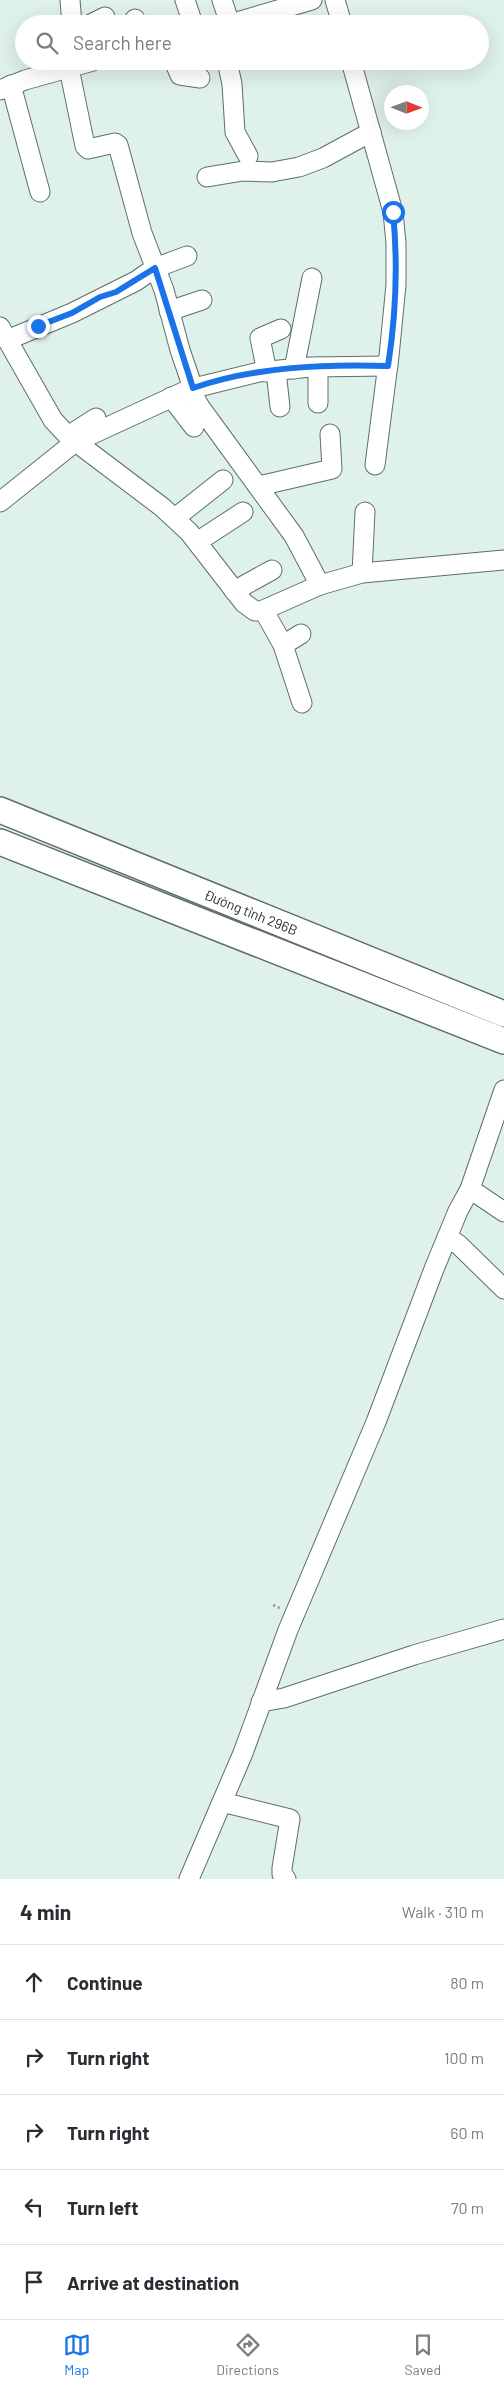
<!DOCTYPE html>
<html lang="en">
<head>
<meta charset="utf-8">
<style>
	:root { --surface:#fff; --page:#f2f2f3; --text:#2b2b33; --muted:#7c7c81; --line:#e1e1e2; --accent:#1a73e8 }
	body { margin:0; font-family:Barlow,sans-serif; background:var(--page); color:var(--text) }
	.compass { position:absolute; left:384px; top:85px; width:45px; height:45px; border-radius:50%; background:var(--surface); box-shadow:0 5px 20px #0002; rotate:91deg }
	.stop { position:absolute; width:15px; height:15px; margin:-11px; border:4px solid #1a73e8; border-radius:50%; background:#fff }
	.stop.end { background:#1a73e8; border-color:#fff; box-shadow:0 1px 5px #0008 }
	.list { margin:0; padding:0; list-style:none }
	h2 { display:flex; justify-content:space-between; align-items:center; height:65px; margin:0; padding:0 20px; font-size:21px }
	h2 small { font-size:16px; font-weight:400; color:var(--muted) }
	.list li { display:grid; grid-template-columns:32px 1fr auto; gap:15px; align-items:center; box-sizing:border-box; height:75px; padding:0 20px; border-top:1px solid var(--line) }
	.list b { display:block; font-size:19px; white-space:nowrap }
	.list em { font-size:16px; font-style:normal; color:var(--muted) }
	.icon { flex:none; width:28px; height:28px; fill:none; stroke:currentColor; stroke-width:2; stroke-linecap:round; stroke-linejoin:round }
	.map { position:relative; flex:none; width:504px; height:1879px; overflow:hidden }
	.search { position:absolute; background:var(--surface); box-shadow:0 5px 20px #0002; left:15px; right:15px; top:15px; height:55px; display:flex; align-items:center; gap:12px; box-sizing:border-box; padding:0 18px; border-radius:28px; color:var(--muted); font-size:19px }
	.sheet { height:440px; background:var(--surface) }
	nav { display:flex; justify-content:space-around; align-items:center; box-sizing:border-box; height:70px; border-top:1px solid var(--line); background:var(--surface); font-size:14px; color:var(--muted) }
	nav a { display:grid; justify-items:center; gap:2px }
	nav .on { color:var(--accent) }
	.map>svg:first-child { display:block }
	.lines { fill:none; stroke-linecap:round; stroke-linejoin:round }
	.minor-casing { stroke:#5e6e68; stroke-width:21 }
	.major-casing { stroke:#5e6e68; stroke-width:28 }
	.path { stroke:#95a29d; stroke-width:2.5; stroke-dasharray:2.5 2.5; stroke-linecap:butt }
	.minor { stroke:#fff; stroke-width:19 }
	.major { stroke:#fff; stroke-width:25 }
	.route { stroke:#1a73e8; stroke-width:6 }
	.labels { text-anchor:middle; dominant-baseline:central; stroke-width:5; stroke-linejoin:round; paint-order:stroke }
	.street-label { font-size:14px; fill:#2a312e; stroke:#fff }
</style>
</head>
<body>
<div class="map">
<svg width="504" height="1879" viewBox="0 0 504 1879">
	<rect width="100%" height="100%" fill="#dff1eb"/>
	<g class="lines">
		<defs>
			<g id="minor">
				<polyline points="70,0 72,24"/>
				<polyline points="185,0 193,24"/>
				<polyline points="222,0 230,24"/>
				<polyline points="335,0 342,24"/>
				<polyline points="135,19 136,24"/>
				<polyline points="91,24 105,17"/>
				<polyline points="230,24 312,0"/>
				<polyline points="174,61 180,75 200,78"/>
				<polyline points="227,61 232,84 235,132 248,156"/>
				<polyline points="351,61 393,212 396,243 396,285 389,356 375,465"/>
				<polyline points="69,68 85,146 88,149 115,143 118,145 142,233 164,290 180,350 193,388"/>
				<polyline points="11,85 40,192"/>
				<polyline points="0,90 25,80 93,61"/>
				<polyline points="207,177 243,171 272,172 299,167 323,158 371,132"/>
				<polyline points="169,311 202,300"/>
				<polyline points="0,327 53,420 68,436 162,507 189,532 244,603 255,611 261,611 320,585 362,573 504,560"/>
				<polyline points="7,340 72,313 136,281 155,268 187,256"/>
				<polyline points="318,367 318,403"/>
				<polyline points="294,369 312,278"/>
				<polyline points="276,371 280,407"/>
				<polyline points="267,372 260,338 281,329"/>
				<polyline points="190,389 200,407 294,536 320,585"/>
				<polyline points="171,397 194,427"/>
				<polyline points="71,434 96,418"/>
				<polyline points="259,486 332,469 330,434"/>
				<polyline points="0,502 75,442 190,389 259,372 311,367 388,366"/>
				<polyline points="175,518 223,480"/>
				<polyline points="197,542 243,512"/>
				<polyline points="362,573 365,512"/>
				<polyline points="234,591 272,570"/>
				<polyline points="264,611 283,645 302,703"/>
				<polyline points="283,645 301,634"/>
				<polyline points="470,1189 504,1212"/>
				<polyline points="447,1237 459,1245 504,1289"/>
				<polyline points="261,1702 284,1698 414,1655 504,1629"/>
				<polyline points="222,1802 290,1819 282,1868 282,1874 286,1879"/>
				<polyline points="189,1879 243,1753 288,1630 376,1422 434,1269 458,1211 470,1189 504,1090"/>
			</g>
			<g id="major">
				<path id="s1" d="M0,810l504,204"/>
				<polyline points="0,842 504,1041"/>
			</g>
		</defs>
		<use href="#minor" class="minor-casing"/>
		<use href="#major" class="major-casing"/>
		<polyline class="path" points="273,1605 282,1609"/>
		<use href="#minor" class="minor"/>
		<use href="#major" class="major"/>
	</g>
	<g class="lines">
		<path class="route" d="M38,326l34,-13 28,-16 16,-5 39,-24 38,120c61,-21 130,-24 195,-22 8,-51 10,-103 5,-154"/>
	</g>
	<g class="labels">
		<g class="street-label">
			<text stroke="none"><textPath href="#s1" startOffset="271">Đường tỉnh 296B</textPath></text>
		</g>
	</g>
</svg>
<svg class="compass" viewBox="-18 -18 36 36"><path d="M0-13l5 13h-10z" fill="#e53935"/><path d="M0 13l5-13h-10z" fill="#7c7c81"/></svg>
<div class="stop" style="left:393px;top:212px"></div>
<div class="stop end" style="left:38px;top:326px"></div>
<div class="search"><svg class="icon" aria-label="search" viewBox="0 0 24 24"><circle cx="10" cy="10" r="6"/><path d="M15 15l6 6"/></svg>Search here</div>
</div>
<section class="sheet">
<h2>4 min<small>Walk · 310 m</small></h2>
<ul class="list">
<li><svg class="icon" aria-label="ahead" viewBox="0 0 24 24"><path d="M12 20V5M6 11l6-6 6 6"/></svg><div><b>Continue</b></div><em>80 m</em></li>
<li><svg class="icon" aria-label="right" viewBox="0 0 24 24"><path d="M7 20v-9h11M14 6l5 5-5 5"/></svg><div><b>Turn right</b></div><em>100 m</em></li>
<li><svg class="icon" aria-label="right" viewBox="0 0 24 24"><path d="M7 20v-9h11M14 6l5 5-5 5"/></svg><div><b>Turn right</b></div><em>60 m</em></li>
<li><svg class="icon" aria-label="left" viewBox="0 0 24 24"><path d="M17 20v-9H6M10 6l-5 5 5 5"/></svg><div><b>Turn left</b></div><em>70 m</em></li>
<li><svg class="icon" aria-label="arrive" viewBox="0 0 24 24"><path d="M6 21V4h12l-3 4 3 4H6"/></svg><div><b>Arrive at destination</b></div></li>
</ul>
</section>
<nav>
<a class="on"><svg class="icon" aria-label="map" viewBox="0 0 24 24"><path d="M3 6l6-2 6 2 6-2v14l-6 2-6-2-6 2zM9 4v14M15 6v14"/></svg>Map</a>
<a><svg class="icon" aria-label="directions" viewBox="0 0 24 24"><path d="M12 3l9 9-9 9-9-9zM9 14v-3h6M13 9l2 2-2 2"/></svg>Directions</a>
<a><svg class="icon" aria-label="saved" viewBox="0 0 24 24"><path d="M7 4h10v16l-5-4-5 4z"/></svg>Saved</a>
</nav>
</body>
</html>
